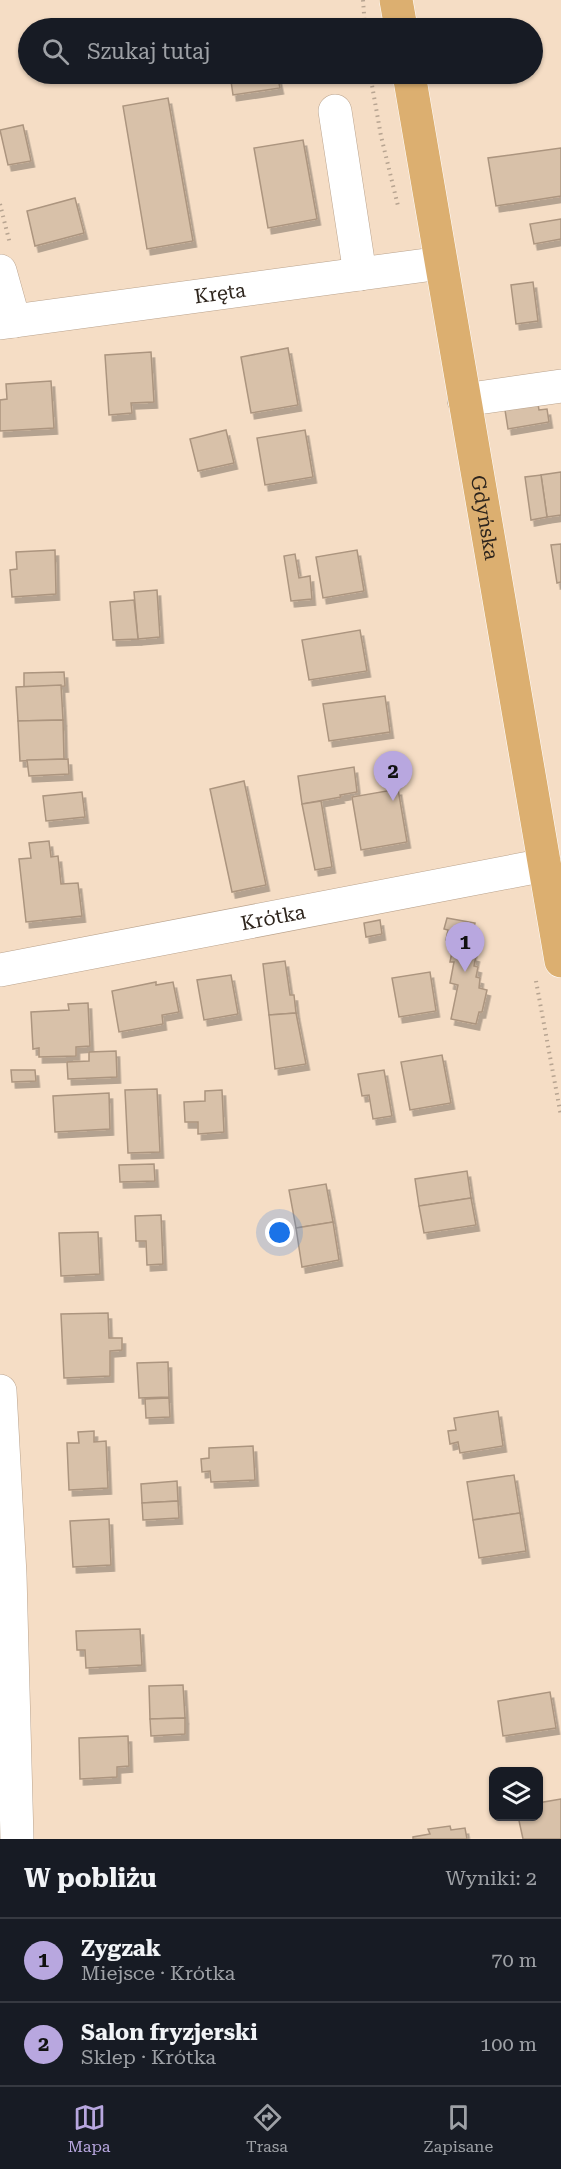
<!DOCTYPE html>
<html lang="pl">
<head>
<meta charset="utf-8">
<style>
	:root { --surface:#171b24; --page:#20242c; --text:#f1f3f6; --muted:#9ea1a6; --line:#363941; --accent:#b8a7df }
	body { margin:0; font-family:"Roboto Serif",serif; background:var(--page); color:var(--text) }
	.controls { position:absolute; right:18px; bottom:18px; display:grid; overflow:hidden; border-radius:12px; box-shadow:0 2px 4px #0004 }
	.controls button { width:54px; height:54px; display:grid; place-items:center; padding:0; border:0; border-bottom:2px solid var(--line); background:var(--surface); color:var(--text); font:30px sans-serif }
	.you { position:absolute; left:280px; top:1233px; width:21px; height:21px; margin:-15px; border:4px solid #fff; border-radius:50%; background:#1a73e8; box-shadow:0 0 0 9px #1a73e833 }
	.badge { display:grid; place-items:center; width:39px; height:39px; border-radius:50%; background:var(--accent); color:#111; font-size:20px; font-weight:700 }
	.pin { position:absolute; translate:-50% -50px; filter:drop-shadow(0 2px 3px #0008) }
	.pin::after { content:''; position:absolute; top:32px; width:21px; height:18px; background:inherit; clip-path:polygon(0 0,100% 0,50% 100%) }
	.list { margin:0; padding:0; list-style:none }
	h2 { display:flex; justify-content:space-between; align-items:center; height:78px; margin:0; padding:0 24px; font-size:26px }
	h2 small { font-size:20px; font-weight:400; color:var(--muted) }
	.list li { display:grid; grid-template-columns:39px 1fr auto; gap:18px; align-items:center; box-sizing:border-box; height:84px; padding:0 24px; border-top:2px solid var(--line) }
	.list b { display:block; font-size:22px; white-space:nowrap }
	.list p { margin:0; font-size:20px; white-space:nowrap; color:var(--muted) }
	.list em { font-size:20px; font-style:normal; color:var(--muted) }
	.icon { flex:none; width:33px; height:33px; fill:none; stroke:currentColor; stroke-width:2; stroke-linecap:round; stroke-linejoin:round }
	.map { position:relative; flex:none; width:561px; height:1839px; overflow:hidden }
	.search { position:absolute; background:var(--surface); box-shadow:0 2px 4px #0004; left:18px; right:18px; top:18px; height:66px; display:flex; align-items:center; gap:15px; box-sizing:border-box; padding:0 21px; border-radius:33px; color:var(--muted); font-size:22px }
	.sheet { height:246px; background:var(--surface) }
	nav { display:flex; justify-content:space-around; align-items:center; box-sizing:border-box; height:84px; border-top:2px solid var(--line); background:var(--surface); font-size:16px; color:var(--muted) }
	nav a { display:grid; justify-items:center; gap:3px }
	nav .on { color:var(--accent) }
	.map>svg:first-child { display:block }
	.building { fill:#d8c1a9; stroke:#ac957f; stroke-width:1.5; filter:url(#shadow) }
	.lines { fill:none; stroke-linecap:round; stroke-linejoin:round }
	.minor-casing { stroke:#baa38d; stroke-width:34 }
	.major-casing { stroke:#fff; stroke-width:34 }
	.path { stroke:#b7a491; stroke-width:4; stroke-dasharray:1.5 4.5; stroke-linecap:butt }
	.minor { stroke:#fff; stroke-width:33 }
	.major { stroke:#dcaf70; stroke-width:33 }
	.labels { text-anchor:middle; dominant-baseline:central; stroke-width:4.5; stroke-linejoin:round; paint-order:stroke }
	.street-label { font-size:20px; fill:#2e251d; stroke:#f5ddc5 }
</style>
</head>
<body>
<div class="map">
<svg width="561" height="1839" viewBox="0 0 561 1839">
	<defs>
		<filter id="shadow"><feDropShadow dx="3.5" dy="6" stdDeviation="0" flood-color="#0004"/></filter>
	</defs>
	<rect width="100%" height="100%" fill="#f5ddc5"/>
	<g class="building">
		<polygon points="269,20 271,28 223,28 223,27"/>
		<polygon points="230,74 277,74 280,88 233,95"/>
		<polygon points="168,98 193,241 147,249 123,106"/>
		<polygon points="23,125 31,161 8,165 0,130"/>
		<polygon points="303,140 317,219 268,228 254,148"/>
		<polygon points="561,148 561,196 496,206 488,158"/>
		<polygon points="75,198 84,233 35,246 27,211"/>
		<polygon points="561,219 561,239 534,244 530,224"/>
		<polygon points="533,282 538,321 516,324 511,285"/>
		<polygon points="288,348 298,405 251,413 241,357"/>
		<polygon points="151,352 154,402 131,403 132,413 109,415 105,355"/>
		<polygon points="51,381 54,428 0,431 0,400 7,399 6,384"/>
		<polygon points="538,404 539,410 547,409 549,422 508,429 505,410"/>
		<polygon points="226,430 234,463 198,471 190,439"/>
		<polygon points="305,430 313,477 265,485 257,438"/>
		<polygon points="561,472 561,515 547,517 541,475"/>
		<polygon points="541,475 547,517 531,520 525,477"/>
		<polygon points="561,544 561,582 557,583 551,545"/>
		<polygon points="55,550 56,594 12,597 10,570 17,569 16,552"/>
		<polygon points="357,550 364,591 323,598 316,557"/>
		<polygon points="295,554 299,578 310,576 312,599 291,601 284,556"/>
		<polygon points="157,590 160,637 138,639 134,592"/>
		<polygon points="134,600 138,639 113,640 110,602"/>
		<polygon points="360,630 367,671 309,680 302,640"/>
		<polygon points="64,672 65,686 24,687 24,673"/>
		<polygon points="61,685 63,720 18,721 16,687"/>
		<polygon points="385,696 390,732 329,741 323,704"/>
		<polygon points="63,720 64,759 20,761 18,721"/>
		<polygon points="68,759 69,774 29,776 27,760"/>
		<polygon points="354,767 357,792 340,795 341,797 302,804 298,776"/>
		<polygon points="244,781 266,885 232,892 210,789"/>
		<polygon points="398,789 407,842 361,850 352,797"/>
		<polygon points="82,792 85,817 46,821 43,796"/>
		<polygon points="321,801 332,867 315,870 302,804"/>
		<polygon points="49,841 51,857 58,856 61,884 78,883 82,916 26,922 19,859 31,858 29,843"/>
		<polygon points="447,918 475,923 470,944 475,945 472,955 476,956 474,966 478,967 476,977 480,978 479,988 487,990 482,1012 479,1012 476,1024 451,1019 458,985 450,983 454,962 450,962 452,952 449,951 450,941 446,940 448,930 444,929"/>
		<polygon points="380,920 382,934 366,937 364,923"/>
		<polygon points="285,961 290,995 294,995 296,1013 269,1015 263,964"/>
		<polygon points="430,972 436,1011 399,1017 392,978"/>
		<polygon points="231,975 238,1014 204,1020 197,980"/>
		<polygon points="156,982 156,985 173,982 179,1012 162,1015 163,1024 119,1032 112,991"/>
		<polygon points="88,1003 90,1046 76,1047 76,1056 39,1057 39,1048 33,1049 31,1012 69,1010 68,1004"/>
		<polygon points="296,1013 306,1064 275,1069 269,1015"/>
		<polygon points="116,1051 117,1077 68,1079 67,1062 89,1061 89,1052"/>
		<polygon points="442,1055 451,1103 410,1110 401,1062"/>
		<polygon points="11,1070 35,1070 36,1081 12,1082"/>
		<polygon points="384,1070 392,1116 373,1119 369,1095 362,1096 358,1074"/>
		<polygon points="157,1089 160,1152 128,1153 125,1090"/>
		<polygon points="222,1090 224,1132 198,1134 198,1122 185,1122 184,1102 205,1101 205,1091"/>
		<polygon points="109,1093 110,1129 55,1132 53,1096"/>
		<polygon points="154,1164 155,1181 120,1182 119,1165"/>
		<polygon points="467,1171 471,1198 419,1206 415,1179"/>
		<polygon points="326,1184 333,1222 296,1228 289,1190"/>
		<polygon points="471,1198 476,1225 424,1233 419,1206"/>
		<polygon points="161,1215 163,1264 147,1265 146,1241 136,1241 135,1216"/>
		<polygon points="333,1222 339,1260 302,1267 296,1228"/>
		<polygon points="98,1232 100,1274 61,1276 59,1233"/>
		<polygon points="108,1313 109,1338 122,1338 122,1350 110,1351 110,1376 64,1378 61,1314"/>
		<polygon points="168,1362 169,1397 139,1398 137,1363"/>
		<polygon points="169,1398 170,1417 146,1418 145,1399"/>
		<polygon points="498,1411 503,1446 460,1453 458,1442 450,1444 448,1431 456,1430 454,1418"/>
		<polygon points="94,1431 94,1442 106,1441 108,1488 69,1490 67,1443 79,1443 78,1432"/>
		<polygon points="253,1446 255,1480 211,1482 210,1471 202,1472 201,1459 209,1458 209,1448"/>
		<polygon points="514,1475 520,1513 473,1520 467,1482"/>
		<polygon points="177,1481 178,1501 142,1503 141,1484"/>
		<polygon points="178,1501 179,1518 143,1520 142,1503"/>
		<polygon points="520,1513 526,1551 479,1558 473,1520"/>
		<polygon points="109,1519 111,1565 73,1567 70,1521"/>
		<polygon points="140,1629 142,1665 86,1668 85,1650 77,1650 76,1631"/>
		<polygon points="183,1685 185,1718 150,1719 149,1686"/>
		<polygon points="550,1692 556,1728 503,1736 498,1701"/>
		<polygon points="185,1718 185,1734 151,1736 150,1719"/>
		<polygon points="128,1736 129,1766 117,1767 117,1777 80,1779 79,1738"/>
		<polygon points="561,1799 561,1839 523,1839 518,1816 538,1816 538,1803"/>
		<polygon points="450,1826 451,1830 465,1828 467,1839 413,1839 413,1837 430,1834 428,1829"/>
	</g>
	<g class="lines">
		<defs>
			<g id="minor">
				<polyline points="335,111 360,274"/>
				<polyline points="0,271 14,321"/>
				<path id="s1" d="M0,323l441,-60"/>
				<polyline points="464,400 561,386"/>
				<path id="s2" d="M0,970l545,-105"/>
				<polyline points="0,1391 10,1575 17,1839"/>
			</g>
			<g id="major">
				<polyline points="396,0 401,28"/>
				<path id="s3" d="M409,74l152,887"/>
			</g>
		</defs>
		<use href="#minor" class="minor-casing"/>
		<use href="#major" class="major-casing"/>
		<g class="path">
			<polyline points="363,0 365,28"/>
			<polyline points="370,74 381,136 398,206"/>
			<polyline points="0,204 10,244"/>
			<polyline points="536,981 561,1116"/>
		</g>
		<use href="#minor" class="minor"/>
		<use href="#major" class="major"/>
	</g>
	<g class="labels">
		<g class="street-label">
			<text stroke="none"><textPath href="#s1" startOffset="222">Kręta</textPath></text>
			<text stroke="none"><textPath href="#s3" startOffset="450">Gdyńska</textPath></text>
			<text stroke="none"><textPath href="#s2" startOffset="278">Krótka</textPath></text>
		</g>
	</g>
</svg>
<div class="controls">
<button><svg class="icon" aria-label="layers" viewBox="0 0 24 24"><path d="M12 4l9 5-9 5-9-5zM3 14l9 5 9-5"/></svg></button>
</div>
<div class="you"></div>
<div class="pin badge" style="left:465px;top:972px">1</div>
<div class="pin badge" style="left:393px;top:801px">2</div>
<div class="search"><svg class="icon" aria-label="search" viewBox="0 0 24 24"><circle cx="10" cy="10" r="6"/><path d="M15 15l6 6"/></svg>Szukaj tutaj</div>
</div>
<section class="sheet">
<h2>W pobliżu<small>Wyniki: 2</small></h2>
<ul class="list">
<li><span class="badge">1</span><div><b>Zygzak</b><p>Miejsce · Krótka</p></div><em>70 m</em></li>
<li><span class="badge">2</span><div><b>Salon fryzjerski</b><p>Sklep · Krótka</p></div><em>100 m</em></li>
</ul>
</section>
<nav>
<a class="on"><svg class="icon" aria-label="map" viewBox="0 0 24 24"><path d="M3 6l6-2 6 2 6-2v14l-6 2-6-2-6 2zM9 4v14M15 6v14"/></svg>Mapa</a>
<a><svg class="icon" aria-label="directions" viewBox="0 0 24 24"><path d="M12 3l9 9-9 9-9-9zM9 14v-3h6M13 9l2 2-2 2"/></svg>Trasa</a>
<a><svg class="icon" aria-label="saved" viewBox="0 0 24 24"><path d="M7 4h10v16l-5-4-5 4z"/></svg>Zapisane</a>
</nav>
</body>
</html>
